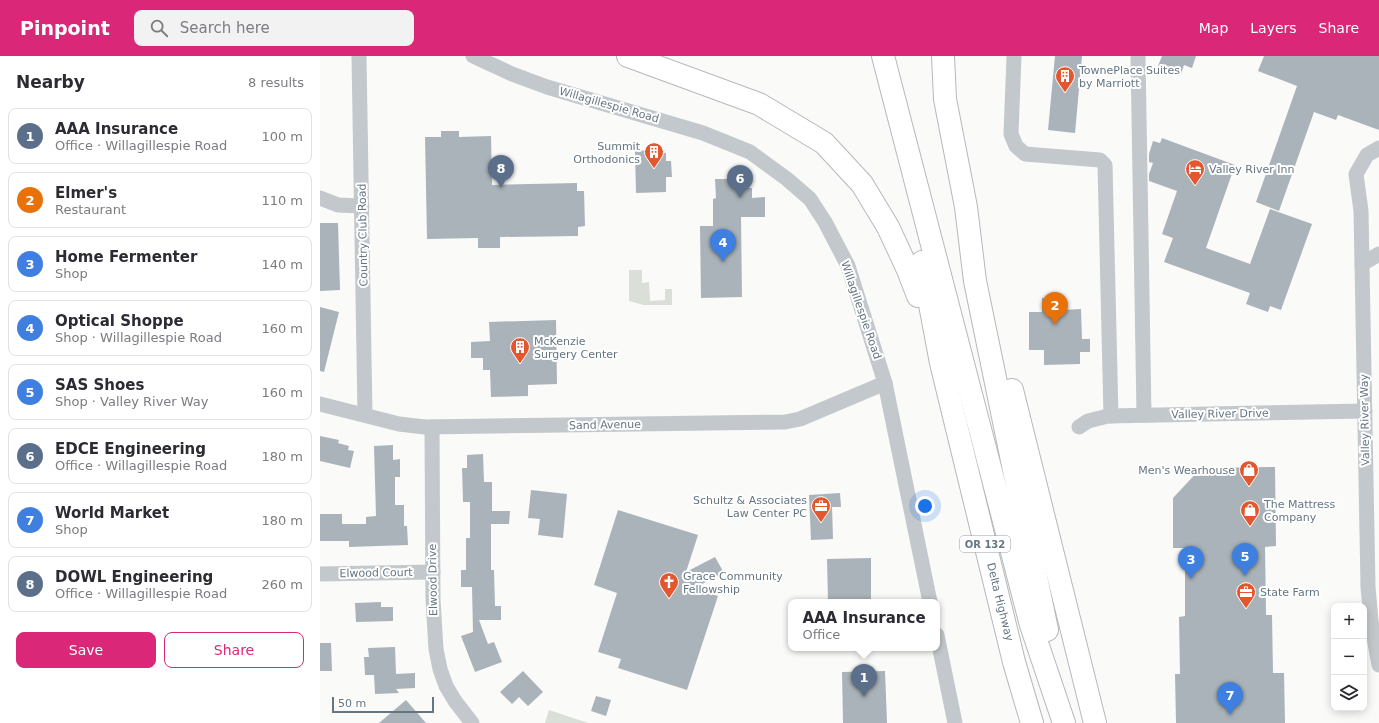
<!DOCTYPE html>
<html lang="en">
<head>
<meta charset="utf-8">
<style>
	:root { --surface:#fff; --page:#f2f2f3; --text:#2b2b33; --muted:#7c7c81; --line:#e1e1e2; --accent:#db2777 }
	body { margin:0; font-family:"DejaVu Sans",sans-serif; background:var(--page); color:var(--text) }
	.controls { position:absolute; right:12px; bottom:12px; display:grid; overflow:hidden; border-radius:8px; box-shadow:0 2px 10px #0003 }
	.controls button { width:36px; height:36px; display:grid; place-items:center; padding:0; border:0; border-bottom:1px solid var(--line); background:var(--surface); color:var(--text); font:20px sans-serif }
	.scale { position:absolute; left:12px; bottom:10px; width:102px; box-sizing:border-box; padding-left:4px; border:2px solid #657683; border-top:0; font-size:11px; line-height:14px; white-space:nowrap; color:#657683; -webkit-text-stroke:3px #fff; paint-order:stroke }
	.you { position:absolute; left:605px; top:450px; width:14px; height:14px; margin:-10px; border:3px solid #fff; border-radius:50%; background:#1a73e8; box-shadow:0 0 0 6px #1a73e833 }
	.badge { display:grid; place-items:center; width:26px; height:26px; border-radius:50%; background:var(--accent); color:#fff; font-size:13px; font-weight:700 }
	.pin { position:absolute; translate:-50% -33px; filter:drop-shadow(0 1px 2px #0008) }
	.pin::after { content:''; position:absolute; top:21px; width:14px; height:12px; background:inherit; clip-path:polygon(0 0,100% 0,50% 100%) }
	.popup { position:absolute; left:468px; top:543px; width:152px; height:52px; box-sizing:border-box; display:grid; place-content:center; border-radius:8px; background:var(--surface); filter:drop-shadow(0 1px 3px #0005); font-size:13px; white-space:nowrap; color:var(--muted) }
	.popup b { font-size:15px; color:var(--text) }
	.popup::after { content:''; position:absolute; left:50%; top:100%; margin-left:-8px; border:8px solid transparent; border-top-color:var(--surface) }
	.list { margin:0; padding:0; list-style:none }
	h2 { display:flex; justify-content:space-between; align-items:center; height:52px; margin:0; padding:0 16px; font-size:17px }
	h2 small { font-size:13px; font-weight:400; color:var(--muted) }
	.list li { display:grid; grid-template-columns:26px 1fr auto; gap:12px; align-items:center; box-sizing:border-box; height:56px; margin:0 8px 8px; padding:0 8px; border:1px solid var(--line); border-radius:8px }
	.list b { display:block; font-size:15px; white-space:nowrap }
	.list p { margin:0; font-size:13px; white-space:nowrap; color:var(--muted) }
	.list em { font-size:13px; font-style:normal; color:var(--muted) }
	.actions { display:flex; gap:8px; padding:12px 16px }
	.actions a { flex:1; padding:9px 0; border:1px solid var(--accent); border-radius:8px; text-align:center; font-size:14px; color:var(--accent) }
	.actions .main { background:var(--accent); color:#fff }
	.icon { flex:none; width:22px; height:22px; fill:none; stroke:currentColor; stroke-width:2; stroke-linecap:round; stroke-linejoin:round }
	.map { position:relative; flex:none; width:1059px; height:667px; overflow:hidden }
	header { display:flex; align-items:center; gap:24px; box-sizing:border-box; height:56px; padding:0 20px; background:var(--accent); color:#fff }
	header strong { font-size:19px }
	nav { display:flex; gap:22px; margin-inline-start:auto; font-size:14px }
	.search { width:280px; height:36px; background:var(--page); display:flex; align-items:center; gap:10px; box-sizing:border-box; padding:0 14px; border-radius:8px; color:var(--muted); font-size:15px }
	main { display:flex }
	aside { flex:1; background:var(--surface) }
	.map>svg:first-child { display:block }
	.green { fill:#dadfd7 }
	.building { fill:#aab3b9 }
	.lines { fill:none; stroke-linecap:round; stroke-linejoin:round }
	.highway-casing { stroke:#b4b9bd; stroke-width:24 }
	.minor { stroke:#c3c8cc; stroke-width:15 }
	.highway { stroke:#fff; stroke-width:22 }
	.labels { text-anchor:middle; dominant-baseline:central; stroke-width:4; stroke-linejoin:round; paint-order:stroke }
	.shield { fill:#fff; stroke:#939fa8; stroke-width:1 }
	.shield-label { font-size:10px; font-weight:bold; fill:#657683 }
	.poi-label { font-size:11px; fill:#657683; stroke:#fff; text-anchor:start }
	.street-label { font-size:11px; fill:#657683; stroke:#fff }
</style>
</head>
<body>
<header>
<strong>Pinpoint</strong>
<div class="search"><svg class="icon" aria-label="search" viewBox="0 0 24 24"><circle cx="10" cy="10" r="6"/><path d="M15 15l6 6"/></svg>Search here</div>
<nav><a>Map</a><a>Layers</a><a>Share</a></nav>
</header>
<main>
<aside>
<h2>Nearby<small>8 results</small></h2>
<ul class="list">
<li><span class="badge" style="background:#5c6f8a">1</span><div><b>AAA Insurance</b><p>Office · Willagillespie Road</p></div><em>100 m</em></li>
<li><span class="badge" style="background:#e8710a">2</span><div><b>Elmer's</b><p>Restaurant</p></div><em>110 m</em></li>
<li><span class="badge" style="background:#3f7fe0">3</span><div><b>Home Fermenter</b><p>Shop</p></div><em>140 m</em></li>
<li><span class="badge" style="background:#3f7fe0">4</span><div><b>Optical Shoppe</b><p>Shop · Willagillespie Road</p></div><em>160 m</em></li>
<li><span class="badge" style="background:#3f7fe0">5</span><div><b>SAS Shoes</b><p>Shop · Valley River Way</p></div><em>160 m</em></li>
<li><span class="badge" style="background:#5c6f8a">6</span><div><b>EDCE Engineering</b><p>Office · Willagillespie Road</p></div><em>180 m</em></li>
<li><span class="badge" style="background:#3f7fe0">7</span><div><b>World Market</b><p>Shop</p></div><em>180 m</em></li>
<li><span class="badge" style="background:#5c6f8a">8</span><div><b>DOWL Engineering</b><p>Office · Willagillespie Road</p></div><em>260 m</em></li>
</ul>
<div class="actions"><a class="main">Save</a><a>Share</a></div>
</aside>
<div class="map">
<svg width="1059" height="667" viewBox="0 0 1059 667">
	<rect width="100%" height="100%" fill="#fafaf8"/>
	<g class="green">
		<polygon points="309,214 322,214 322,227 329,226 330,245 345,244 345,233 352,233 352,249 324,249 309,245"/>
		<polygon points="229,654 268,667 225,667"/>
	</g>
	<g class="building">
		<polygon points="735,0 762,0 755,77 728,74"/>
		<polygon points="842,0 876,0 872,12 864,9 861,18 838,10"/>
		<polygon points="944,0 1059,0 1059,74 1018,59 1016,64 994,56 959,155 936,146 977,30 938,15"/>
		<polygon points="121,75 139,75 139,81 171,80 172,129 257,127 257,135 264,135 265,170 258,171 258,180 180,181 180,192 158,192 158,182 107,183 105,81 121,81"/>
		<polygon points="842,82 915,109 886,192 930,208 950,153 992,168 961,254 950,250 948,256 926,248 930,237 844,206 853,182 842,178 857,135 829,125 829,118 833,107 829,106 829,98 833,85 840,87"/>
		<polygon points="334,94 334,97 346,97 346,105 351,105 352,121 346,121 346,136 316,137 315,95"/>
		<polygon points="395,123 413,123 413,132 432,132 432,142 445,141 445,161 421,161 422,241 381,242 380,170 393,170 393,143 396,142"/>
		<polygon points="0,167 18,167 20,234 0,235"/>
		<polygon points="722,242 743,242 743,254 761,253 762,283 770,283 770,296 760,296 760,308 724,309 724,294 709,294 709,256 722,256"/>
		<polygon points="0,251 19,256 4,316 0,315"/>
		<polygon points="236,264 237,328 208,329 208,340 171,341 170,314 163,314 163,302 151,302 151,286 170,285 169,266"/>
		<polygon points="0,380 19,384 18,387 29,390 28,394 34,395 30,412 0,405"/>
		<polygon points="73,389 73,404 80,403 80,421 75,421 75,449 84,449 84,470 87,470 88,489 29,491 29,485 0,485 0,458 22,458 22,468 46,468 46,461 56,460 54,390"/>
		<polygon points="163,398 164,426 172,426 172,455 190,455 189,468 171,468 171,514 174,514 175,550 181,550 181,564 159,564 168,588 174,586 182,606 155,616 141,580 153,576 152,531 141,531 141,514 146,514 146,482 150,482 150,446 143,446 142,412 147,412 147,399"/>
		<polygon points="955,411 956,490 945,491 946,559 952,559 953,617 964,617 965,667 856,667 855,618 860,618 859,561 865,560 865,492 853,492 853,442 881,412"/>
		<polygon points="211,434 247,438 243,482 218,479 220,463 208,462"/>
		<polygon points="520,437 521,451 512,451 513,483 491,484 489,439"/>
		<polygon points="298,454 378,479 366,516 395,501 404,517 374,532 398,540 367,634 298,612 301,603 278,596 297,537 274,529"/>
		<polygon points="551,502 551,546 508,546 507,503"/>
		<polygon points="61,546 61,551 73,551 73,565 36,566 35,547"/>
		<polygon points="0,587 11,587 12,615 0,615"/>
		<polygon points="75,591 76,618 95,617 95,632 76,633 79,637 55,638 54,619 45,619 44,601 49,601 48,592"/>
		<polygon points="203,615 223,636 208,650 199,641 192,648 180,636"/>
		<polygon points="565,615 567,667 523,667 522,616"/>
		<polygon points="276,640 291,644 286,660 271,655"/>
		<polygon points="86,644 106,667 59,667"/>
	</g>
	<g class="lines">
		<defs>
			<g id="highway">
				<polyline points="308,0 439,48 504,87 542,128 568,171 588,214 598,240"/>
				<polyline points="563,0 711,569 744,667"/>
				<polyline points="623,0 625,43 646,151 655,225 727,574"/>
				<polyline points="602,206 621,307 694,606 712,667"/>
				<polyline points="692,334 775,667"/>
			</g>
		</defs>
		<use href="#highway" class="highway-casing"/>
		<g class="minor">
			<polyline points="39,0 45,359"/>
			<polyline points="153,0 192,18 227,31 383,77 430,96 467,123 490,143 505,166 528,210 565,327 610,546"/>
			<polyline points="694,0 691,78 696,90 705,98 780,104 785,109 791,360"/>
			<polyline points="818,0 824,359"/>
			<polyline points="1059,92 1047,99 1036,118 1041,155 1048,531 1051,565 1059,609"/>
			<polyline points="0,142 18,149 42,150"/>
			<polyline points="1042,208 1059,198"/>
			<polyline points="0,348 79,368 105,371 465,366 480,363 565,327"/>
			<polyline points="112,371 113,544 116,593 120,613 126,630 135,645 152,667"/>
			<polyline points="759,371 768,365 788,360 1045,355"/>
			<polyline points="0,518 113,516"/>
			<polyline points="617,579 635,667"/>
		</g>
		<use href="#highway" class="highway"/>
	</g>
	<defs>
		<symbol id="building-pin" viewBox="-11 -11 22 30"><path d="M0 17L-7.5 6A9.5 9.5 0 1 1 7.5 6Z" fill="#e4572e" stroke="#fff"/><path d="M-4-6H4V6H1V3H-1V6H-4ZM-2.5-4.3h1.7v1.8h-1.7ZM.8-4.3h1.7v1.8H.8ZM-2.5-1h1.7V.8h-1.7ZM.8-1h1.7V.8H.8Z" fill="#fff"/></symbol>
		<symbol id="hotel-pin" viewBox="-11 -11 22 30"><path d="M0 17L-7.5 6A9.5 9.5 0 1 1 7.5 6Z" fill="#e4572e" stroke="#fff"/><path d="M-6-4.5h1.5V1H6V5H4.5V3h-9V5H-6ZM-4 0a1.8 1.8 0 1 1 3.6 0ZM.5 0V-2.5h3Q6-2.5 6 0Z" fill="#fff"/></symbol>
		<symbol id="shop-pin" viewBox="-11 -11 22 30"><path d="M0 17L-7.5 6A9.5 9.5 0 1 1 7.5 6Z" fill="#e4572e" stroke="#fff"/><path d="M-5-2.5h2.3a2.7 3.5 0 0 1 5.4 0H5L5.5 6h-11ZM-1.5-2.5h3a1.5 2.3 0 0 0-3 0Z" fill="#fff"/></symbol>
		<symbol id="office-pin" viewBox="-11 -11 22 30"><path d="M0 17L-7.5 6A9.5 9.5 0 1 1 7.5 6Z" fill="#e4572e" stroke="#fff"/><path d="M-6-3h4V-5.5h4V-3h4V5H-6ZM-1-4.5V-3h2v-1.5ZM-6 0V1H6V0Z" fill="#fff"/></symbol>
		<symbol id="church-pin" viewBox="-11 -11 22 30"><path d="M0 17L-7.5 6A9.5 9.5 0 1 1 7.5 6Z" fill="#e4572e" stroke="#fff"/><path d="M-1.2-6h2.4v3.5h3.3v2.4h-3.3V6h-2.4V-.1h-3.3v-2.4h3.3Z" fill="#fff"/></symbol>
	</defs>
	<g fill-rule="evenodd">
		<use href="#building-pin" x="734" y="9" width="22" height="30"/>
		<use href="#building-pin" x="323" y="85" width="22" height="30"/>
		<use href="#hotel-pin" x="864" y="102" width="22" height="30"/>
		<use href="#building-pin" x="189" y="280" width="22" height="30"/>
		<use href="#shop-pin" x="918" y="403" width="22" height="30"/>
		<use href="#office-pin" x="490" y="439" width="22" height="30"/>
		<use href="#shop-pin" x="919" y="443" width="22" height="30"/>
		<use href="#church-pin" x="338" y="515" width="22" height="30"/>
		<use href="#office-pin" x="915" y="525" width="22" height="30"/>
	</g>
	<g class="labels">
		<rect class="shield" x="640" y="480" width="50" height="16" rx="3"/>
		<g class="shield-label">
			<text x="665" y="488">OR 132</text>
		</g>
		<g class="poi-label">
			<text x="759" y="14">TownePlace Suites<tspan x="759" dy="13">by Marriott</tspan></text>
			<text x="320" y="90" text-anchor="end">Summit<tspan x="320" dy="13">Orthodonics</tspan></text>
			<text x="889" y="113">Valley River Inn</text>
			<text x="214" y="285">McKenzie<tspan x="214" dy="13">Surgery Center</tspan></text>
			<text x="915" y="414" text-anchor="end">Men's Wearhouse</text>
			<text x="487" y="444" text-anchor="end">Schultz &amp; Associates<tspan x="487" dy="13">Law Center PC</tspan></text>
			<text x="944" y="448">The Mattress<tspan x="944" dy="13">Company</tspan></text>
			<text x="363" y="520">Grace Community<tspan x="363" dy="13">Fellowship</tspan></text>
			<text x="940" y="536">State Farm</text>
		</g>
		<g class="street-label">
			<text transform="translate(289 49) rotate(16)">Willagillespie Road</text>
			<text transform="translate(43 179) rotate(-91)">Country Club Road</text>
			<text transform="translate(541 254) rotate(71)">Willagillespie Road</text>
			<text transform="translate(900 358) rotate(-1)">Valley River Drive</text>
			<text transform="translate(1045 364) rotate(-91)">Valley River Way</text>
			<text transform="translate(285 369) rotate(-1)">Sand Avenue</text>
			<text transform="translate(56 517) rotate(-1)">Elwood Court</text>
			<text transform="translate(113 524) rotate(-91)">Elwood Drive</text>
			<text transform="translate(680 546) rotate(76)">Delta Highway</text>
		</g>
	</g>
</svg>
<div class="controls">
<button>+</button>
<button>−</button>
<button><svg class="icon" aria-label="layers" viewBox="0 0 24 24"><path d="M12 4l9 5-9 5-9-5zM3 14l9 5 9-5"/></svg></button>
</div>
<div class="scale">50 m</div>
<div class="you"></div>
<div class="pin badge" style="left:544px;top:641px;background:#5c6f8a">1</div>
<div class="popup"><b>AAA Insurance</b>Office</div>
<div class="pin badge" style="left:735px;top:269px;background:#e8710a">2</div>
<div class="pin badge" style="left:871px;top:523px;background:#3f7fe0">3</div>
<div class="pin badge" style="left:403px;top:206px;background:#3f7fe0">4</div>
<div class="pin badge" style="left:925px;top:520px;background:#3f7fe0">5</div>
<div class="pin badge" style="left:420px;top:142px;background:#5c6f8a">6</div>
<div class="pin badge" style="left:910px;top:659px;background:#3f7fe0">7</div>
<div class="pin badge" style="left:181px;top:132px;background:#5c6f8a">8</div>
</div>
</main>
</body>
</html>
